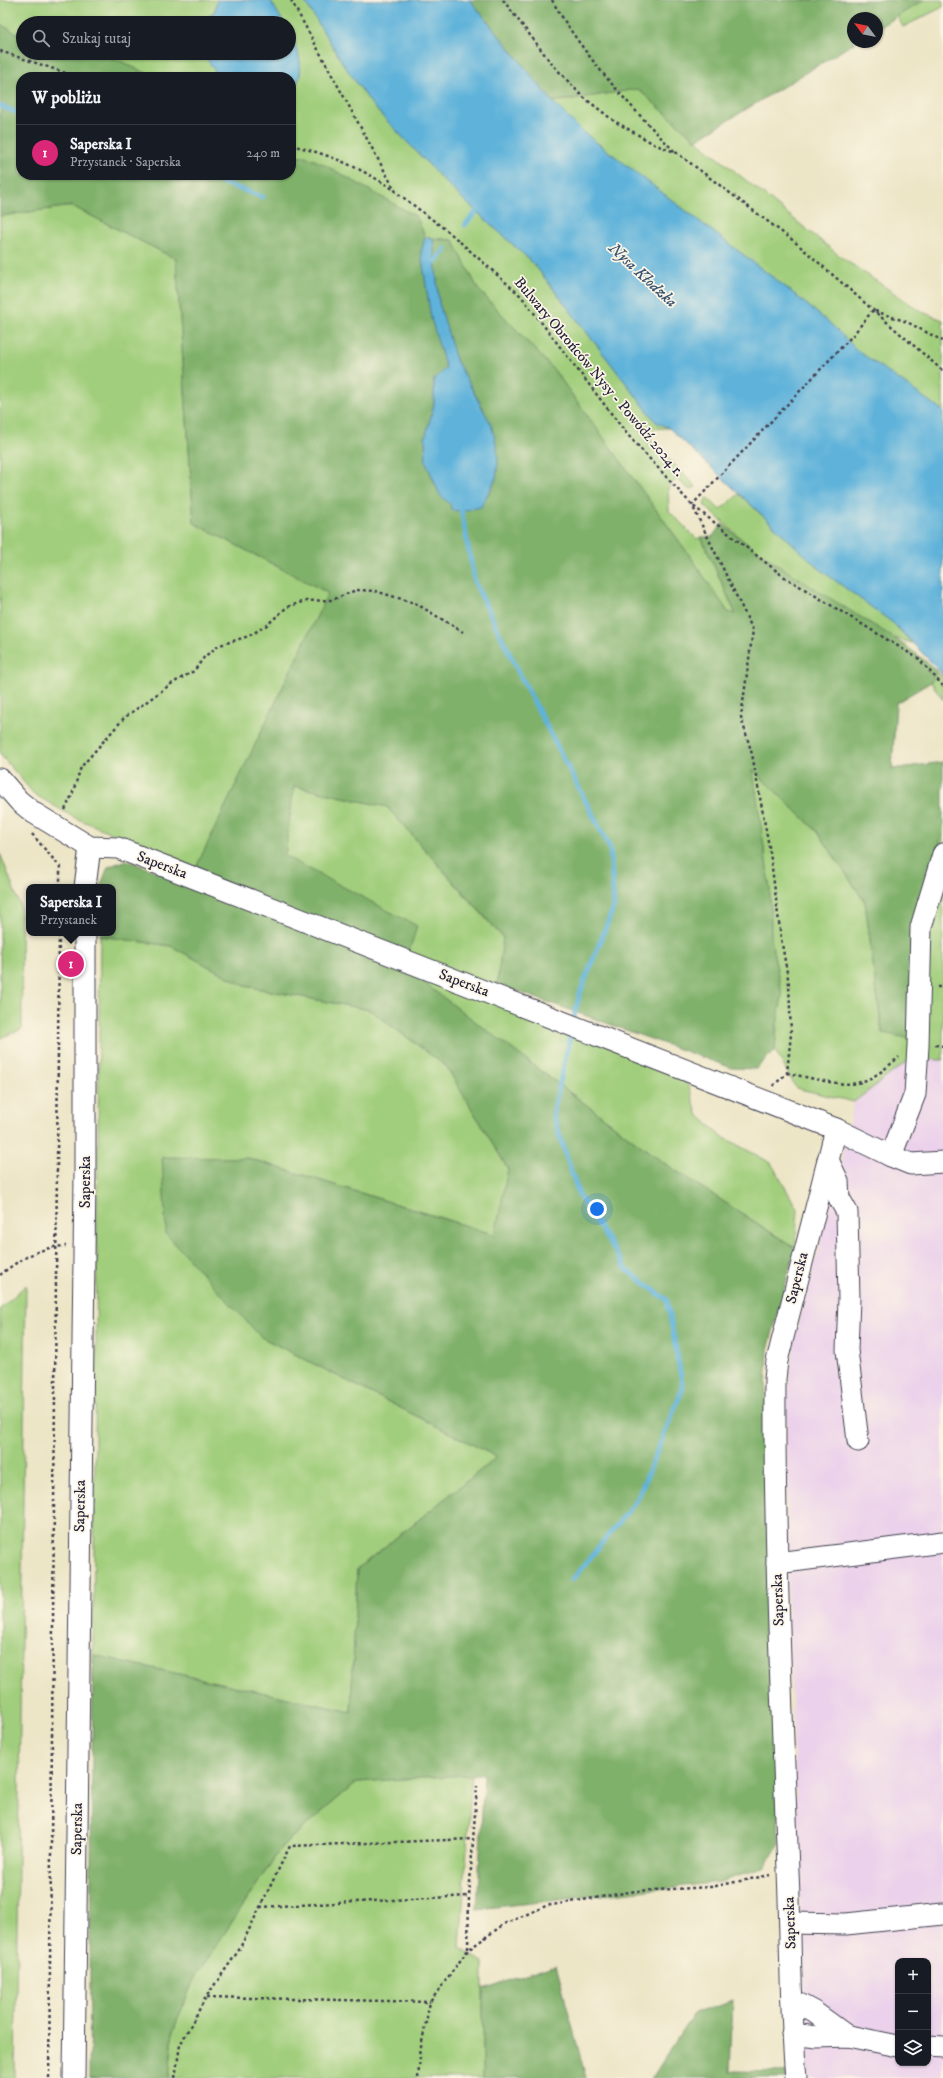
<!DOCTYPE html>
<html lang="pl">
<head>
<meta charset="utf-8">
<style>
	:root { --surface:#171b24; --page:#242831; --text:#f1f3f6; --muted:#9ea1a6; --line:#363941; --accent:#db2777 }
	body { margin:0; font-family:"IM FELL DW Pica",serif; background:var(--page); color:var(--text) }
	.controls { position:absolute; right:12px; bottom:12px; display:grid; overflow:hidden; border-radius:8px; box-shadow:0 1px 3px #0004 }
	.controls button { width:36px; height:36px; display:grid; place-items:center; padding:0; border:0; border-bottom:1px solid var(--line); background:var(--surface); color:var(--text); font:20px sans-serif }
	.compass { position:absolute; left:847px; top:12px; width:36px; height:36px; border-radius:50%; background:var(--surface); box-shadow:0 1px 3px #0004; rotate:302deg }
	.you { position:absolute; left:597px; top:1209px; width:14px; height:14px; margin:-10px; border:3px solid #fff; border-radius:50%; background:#1a73e8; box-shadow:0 0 0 6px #1a73e833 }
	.badge { display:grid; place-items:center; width:26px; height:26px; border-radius:50%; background:var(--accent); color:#fff; font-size:13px; font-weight:700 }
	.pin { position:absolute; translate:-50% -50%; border:2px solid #fff; box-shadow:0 1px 4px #0006 }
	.popup { position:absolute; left:26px; top:884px; width:90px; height:52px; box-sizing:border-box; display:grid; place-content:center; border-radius:8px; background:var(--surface); filter:drop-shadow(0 1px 3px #0005); font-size:13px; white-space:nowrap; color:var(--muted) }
	.popup b { font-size:15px; color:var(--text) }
	.popup::after { content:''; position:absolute; left:50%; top:100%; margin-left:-8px; border:8px solid transparent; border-top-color:var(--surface) }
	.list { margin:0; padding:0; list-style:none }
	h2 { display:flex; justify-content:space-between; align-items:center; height:52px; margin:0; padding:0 16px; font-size:17px }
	h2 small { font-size:13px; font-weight:400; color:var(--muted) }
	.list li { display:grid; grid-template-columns:26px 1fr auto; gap:12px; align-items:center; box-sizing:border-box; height:56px; padding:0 16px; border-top:1px solid var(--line) }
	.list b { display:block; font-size:15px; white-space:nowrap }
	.list p { margin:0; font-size:13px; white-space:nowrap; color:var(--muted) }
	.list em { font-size:13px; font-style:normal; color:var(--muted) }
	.icon { flex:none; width:22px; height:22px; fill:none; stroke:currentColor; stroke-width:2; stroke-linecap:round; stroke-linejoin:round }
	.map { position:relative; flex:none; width:943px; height:2078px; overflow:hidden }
	.search { position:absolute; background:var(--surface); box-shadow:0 1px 3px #0004; left:16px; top:16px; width:280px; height:44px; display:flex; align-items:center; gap:10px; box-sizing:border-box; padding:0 14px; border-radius:22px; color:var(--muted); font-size:15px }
	.panel { position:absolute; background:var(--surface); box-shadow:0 1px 3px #0004; left:16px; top:72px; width:280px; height:108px; border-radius:16px }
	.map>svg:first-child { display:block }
	.built { fill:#ebd1eb; fill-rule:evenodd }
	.green { fill:#a1ce7b; stroke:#62785b }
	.forest { fill:#80b16b; stroke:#516a53 }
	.water { fill:#5eb2da; stroke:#406a8a }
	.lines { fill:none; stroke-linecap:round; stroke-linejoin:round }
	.stream { stroke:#5eb2da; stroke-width:5 }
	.minor-casing { stroke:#403f50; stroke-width:23 }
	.path { stroke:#403f50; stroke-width:2.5; stroke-dasharray:3 3; stroke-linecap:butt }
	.minor { stroke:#fff; stroke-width:21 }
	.labels { text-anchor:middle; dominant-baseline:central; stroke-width:3.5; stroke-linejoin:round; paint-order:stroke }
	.street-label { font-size:15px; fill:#22223b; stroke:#fcf5e5 }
	.water-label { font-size:16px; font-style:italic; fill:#375473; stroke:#fcf5e5 }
</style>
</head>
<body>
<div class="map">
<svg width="943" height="2078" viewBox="0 0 943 2078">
	<rect width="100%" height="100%" fill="#fcf5e5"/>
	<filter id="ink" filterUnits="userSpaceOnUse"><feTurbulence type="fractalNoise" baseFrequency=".025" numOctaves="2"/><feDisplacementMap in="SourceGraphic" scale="8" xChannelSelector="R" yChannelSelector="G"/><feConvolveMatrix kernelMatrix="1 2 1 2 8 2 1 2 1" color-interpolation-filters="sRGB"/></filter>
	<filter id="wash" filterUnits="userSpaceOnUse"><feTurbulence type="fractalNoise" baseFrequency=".012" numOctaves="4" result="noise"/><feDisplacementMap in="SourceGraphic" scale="16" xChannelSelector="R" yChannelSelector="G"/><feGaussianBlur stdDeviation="0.9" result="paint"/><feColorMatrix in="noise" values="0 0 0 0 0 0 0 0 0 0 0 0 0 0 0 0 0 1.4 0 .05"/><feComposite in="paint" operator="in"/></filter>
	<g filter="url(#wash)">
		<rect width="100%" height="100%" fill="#ece5c6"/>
		<path class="built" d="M910,1059l33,1v1018h-136l-19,-475 -2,-204 9,-61 42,-160 17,-76zM898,1961h30v102h-30z"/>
		<g class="green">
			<polygon points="0,0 217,0 215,10 202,23 23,23 23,37 0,24"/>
			<path d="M270,0h34l40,65 29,41 79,83 82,75 122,158 13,6 -29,1 56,58 -6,3 -13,-11 -9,8 1,24 28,28 4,-2 35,78 -8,-3 -38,-56 -136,-186 -76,-81 -25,-49 -28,-3 -8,-20 -94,-53 -18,-8 -14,2v-67c22,-21 -2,-44 -2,-68h-5z"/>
			<polygon points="924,0 943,0 943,7 903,27 897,16"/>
			<polygon points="103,53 204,53 219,77 161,77 143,72"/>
			<polygon points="638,89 696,140 841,257 922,312 943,320 943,411 858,351 834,327 788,289 583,132 553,102"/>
			<polygon points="72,206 176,259 194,523 328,593 196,868 73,817 34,794 0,754 0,216"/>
			<polygon points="739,494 821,570 893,623 912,643 894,638 803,582 748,545 704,505 707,497 720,510"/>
			<polygon points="937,671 943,680 943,700 931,682"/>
			<polygon points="752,769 817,831 865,902 882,1033 943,831 943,1060 910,1059 854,1102 796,1088 775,1050 777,1025 782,995 771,940 770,889"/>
			<polygon points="294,786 387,807 503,938 497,984 492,1001 670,1070 689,1086 697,1114 721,1136 771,1163 798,1210 795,1248 664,1163 403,968 285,856"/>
			<polygon points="0,853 21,908 22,1029 0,1038"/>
			<polygon points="100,936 171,946 245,986 370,1010 446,1066 508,1169 496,1235 248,1158 261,1337 497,1457 357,1569 351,1712 93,1655"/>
			<polygon points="26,1285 15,2078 0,2078 0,1309"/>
			<polygon points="472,1774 460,1948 483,1962 483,2078 169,2078 173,2031 194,1979 283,1845 357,1782"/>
		</g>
		<g class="forest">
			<polygon points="470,0 924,0 877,29 877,18 853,18 853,42 856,42 696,140 638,89 553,102"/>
			<path d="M0,24l23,13v16h80l40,19 18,5h-140v98h270v-17l14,-2 18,8 94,53 8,20 -4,15 10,66 15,50 -12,12v24l-9,35 1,23 14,33 20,16 10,-3 20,-15 6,-15 2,-16 -15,-54 -27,-48 -17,-57 -6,-64 20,1 25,49 76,81 136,186 38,56 8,2 -35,-77h11l10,-13c41,34 87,61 132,89 29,18 58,35 83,58l-6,11 -35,21 -4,66 51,-7v69l-26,91 -5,117 -30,-6 -17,-131 -48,-71 -64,-61 17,119 1,51 11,55 -5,30 -2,25 -19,19 -24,-1 -235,-84 6,-47 -116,-130 -93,-21 -9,70 132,70 -13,42 260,195 131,85 -27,102 -4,78 15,416 -14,23 -45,15 -243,27 7,-135 -127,8 -74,63 -89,134 -21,52 -4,47h-80l4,-423 258,57 6,-143 140,-112 -236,-120 -95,-103 -4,-77 86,1 247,77 13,-66 -62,-103 -76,-56 -125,-24 -74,-40 -71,-10v-3h13v-46h-13l8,-20 18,-7 62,24 140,-291 -134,-70 -18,-264 -104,-53 -72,10z"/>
			<polygon points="556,1965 586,2078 483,2078 483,1989"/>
			<polygon points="733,2000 730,2071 786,2072 787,2078 652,2078 693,2014"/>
		</g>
		<g class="water">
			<polygon points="217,0 270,0 284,23 202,23 215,11"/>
			<polygon points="304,0 470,0 553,102 583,132 788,289 834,327 858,351 943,411 943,677 939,670 893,623 821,570 669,428 656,422 534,264 452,189 373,106 344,65"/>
			<path d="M289,32c10,18 19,43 2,59v-14h-72l-15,-22v-2h85z"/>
			<polygon points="425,237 433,239 439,303 456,360 491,424 497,447 498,462 496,478 481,507 460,511 452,510 450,504 440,495 426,462 425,439 434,404 434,380 446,368 431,318 421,252"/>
		</g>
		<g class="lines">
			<g class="stream">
				<polyline points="0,106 21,114"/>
				<polyline points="200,175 263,197"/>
				<polyline points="465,225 480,207"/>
				<polyline points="431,266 446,249"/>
				<polyline points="460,504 475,583 520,675 610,848 614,906 580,993 573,1021"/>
				<polyline points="571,1031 553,1115 579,1195 627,1270 667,1300 683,1388 637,1500 572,1580"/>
			</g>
		</g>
	</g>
	<g filter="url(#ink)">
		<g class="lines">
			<defs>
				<g id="minor">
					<polyline points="0,779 19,801 34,813 90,847 118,848 836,1129 891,1156 911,1164 943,1162"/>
					<polyline points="85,887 90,847"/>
					<polyline points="891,1156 915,1094 918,1046 921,927 943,854"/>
					<polyline points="828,1160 838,1181 839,1198 847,1212 849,1299 847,1350 858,1441"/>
					<polyline points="777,1563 943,1542"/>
					<polyline points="790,1923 846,1924 943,1914"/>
					<polyline points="792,2000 814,2012 847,2036"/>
					<polyline points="792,2034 817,2037 849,2036 898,2046"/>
					<polyline points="928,2046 943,2047"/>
					<polyline points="74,2078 85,1175 85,933"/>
					<path d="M796,2078c-6,-69 -5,-138 -8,-207 -6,-164 -14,-328 -13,-492l2,-18 59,-232"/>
				</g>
			</defs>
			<use href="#minor" class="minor-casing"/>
			<g class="path">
				<polyline points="291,0 396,192 450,233 521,296 627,434 692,505 783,576 919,659 943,686"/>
				<polyline points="503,0 552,64 582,96 614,121 654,144 677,153 795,242 943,371"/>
				<path d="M552,0c32,57 78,106 124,153"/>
				<polyline points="0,51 78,77"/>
				<path d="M291,145c43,11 68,22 105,46"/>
				<polyline points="875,311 907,322 943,341"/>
				<polyline points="65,810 72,795 81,767 124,718 171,684 194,671 205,656 220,645 249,636 267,625 287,607 305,601 332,600 356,590 375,591 415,603 463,632"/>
				<polyline points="32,834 60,867 60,887"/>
				<polyline points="937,987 943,987"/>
				<polyline points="935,1045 943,1046"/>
				<path d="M787,1073c16,3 55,14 70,10 17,-4 29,-15 42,-26"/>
				<polyline points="773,1086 787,1073 791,1034 789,984 781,938 770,852 752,754 741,717 753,630 692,505 853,335 873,310"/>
				<path d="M0,1275c18,-15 42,-29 66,-29"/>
				<polyline points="260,1907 469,1896"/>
				<polyline points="468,1949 469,1896 477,1786"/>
				<polyline points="207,1997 430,2002"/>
				<polyline points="49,2078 59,933"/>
				<polyline points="175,2078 180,2045 206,1997 239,1950 290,1846 473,1839"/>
				<polyline points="418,2078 421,2047 430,2002 468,1950 504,1924 546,1906 636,1891 711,1887 770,1875"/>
			</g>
			<use href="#minor" class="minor"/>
		</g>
	</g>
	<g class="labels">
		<g class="street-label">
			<text transform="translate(599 377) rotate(50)">Bulwary Obrońców Nysy - Powódź 2024 r.</text>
			<text transform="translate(162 865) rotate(21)">Saperska</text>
			<text transform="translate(464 983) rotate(21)">Saperska</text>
			<text transform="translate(85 1182) rotate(-90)">Saperska</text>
			<text transform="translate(797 1278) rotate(-76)">Saperska</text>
			<text transform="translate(80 1506) rotate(-89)">Saperska</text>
			<text transform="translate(778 1600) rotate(-92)">Saperska</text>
			<text transform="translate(77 1829) rotate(-89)">Saperska</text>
			<text transform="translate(790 1923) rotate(-92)">Saperska</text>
		</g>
		<g class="water-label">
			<text transform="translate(643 275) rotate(43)">Nysa Kłodzka</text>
		</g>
	</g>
</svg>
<div class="controls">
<button>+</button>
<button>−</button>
<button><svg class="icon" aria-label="layers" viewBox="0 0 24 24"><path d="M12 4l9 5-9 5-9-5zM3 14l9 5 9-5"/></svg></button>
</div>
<svg class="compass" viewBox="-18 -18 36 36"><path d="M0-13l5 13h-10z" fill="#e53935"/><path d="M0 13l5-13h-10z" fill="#9ea1a6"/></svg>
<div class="you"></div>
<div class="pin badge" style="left:71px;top:964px">1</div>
<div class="popup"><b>Saperska I</b>Przystanek</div>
<div class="search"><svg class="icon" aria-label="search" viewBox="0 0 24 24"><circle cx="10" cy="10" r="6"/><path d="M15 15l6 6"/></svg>Szukaj tutaj</div>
<section class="panel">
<h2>W pobliżu<small></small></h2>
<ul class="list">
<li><span class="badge">1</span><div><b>Saperska I</b><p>Przystanek · Saperska</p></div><em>240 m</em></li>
</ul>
</section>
</div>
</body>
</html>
